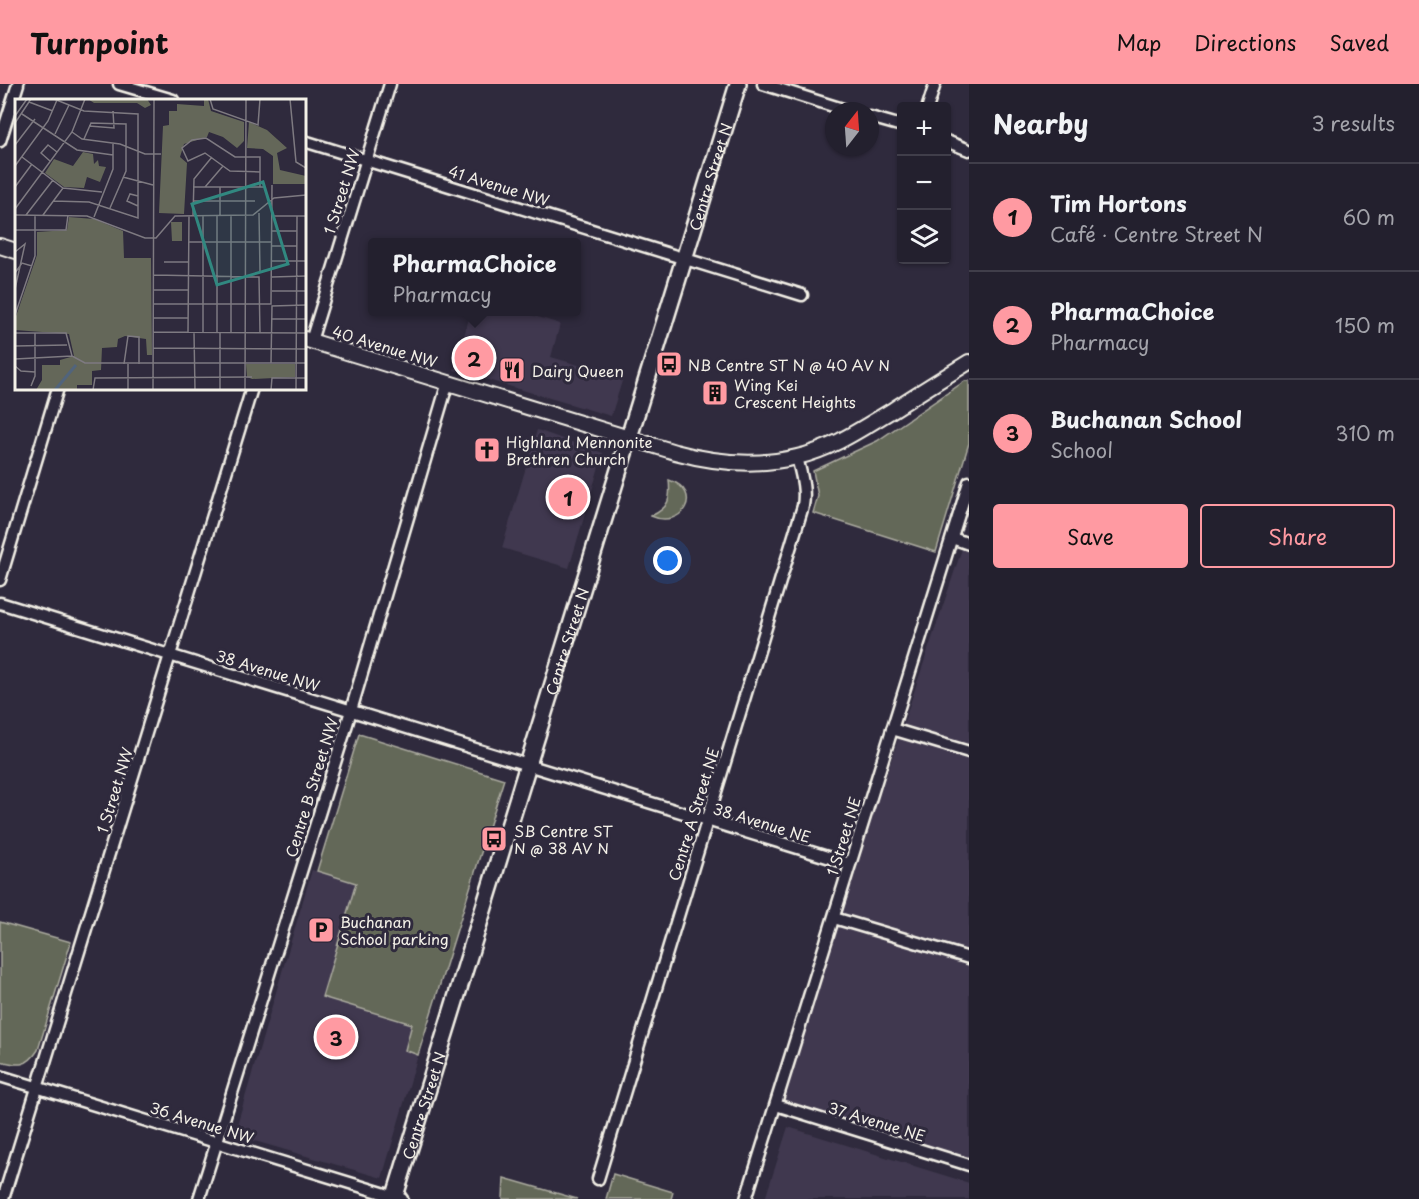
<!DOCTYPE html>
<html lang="en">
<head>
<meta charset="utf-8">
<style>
	:root { --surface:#23202e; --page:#2b2836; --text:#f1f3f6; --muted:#a3a3aa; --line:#403e4a; --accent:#ff9aa2 }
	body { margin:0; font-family:"Playpen Sans",sans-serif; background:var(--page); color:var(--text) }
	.controls { position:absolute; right:18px; top:18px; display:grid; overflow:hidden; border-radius:6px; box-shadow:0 2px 4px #0004 }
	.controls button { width:54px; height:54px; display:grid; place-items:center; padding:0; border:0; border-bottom:2px solid var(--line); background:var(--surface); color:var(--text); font:30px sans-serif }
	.compass { position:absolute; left:825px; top:18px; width:54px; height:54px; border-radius:50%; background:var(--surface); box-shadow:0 2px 4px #0004; rotate:17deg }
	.you { position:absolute; left:668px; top:477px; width:21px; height:21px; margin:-15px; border:4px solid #fff; border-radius:50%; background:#1a73e8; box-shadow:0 0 0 9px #1a73e833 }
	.badge { display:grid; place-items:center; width:39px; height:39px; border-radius:50%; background:var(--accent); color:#111; font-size:20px; font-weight:700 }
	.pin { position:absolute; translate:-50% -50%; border:3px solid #fff; box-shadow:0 2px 6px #0006 }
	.popup { position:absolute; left:368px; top:154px; width:213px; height:78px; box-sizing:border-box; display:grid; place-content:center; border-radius:6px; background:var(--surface); filter:drop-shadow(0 2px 4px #0005); font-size:20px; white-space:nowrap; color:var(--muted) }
	.popup b { font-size:22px; color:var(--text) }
	.popup::after { content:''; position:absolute; left:50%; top:100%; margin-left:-12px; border:12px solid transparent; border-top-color:var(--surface) }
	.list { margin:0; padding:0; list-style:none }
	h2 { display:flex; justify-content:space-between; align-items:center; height:78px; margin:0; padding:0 24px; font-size:26px }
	h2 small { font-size:20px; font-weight:400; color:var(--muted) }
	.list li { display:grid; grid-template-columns:39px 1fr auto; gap:18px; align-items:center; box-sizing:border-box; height:108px; padding:0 24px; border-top:2px solid var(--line) }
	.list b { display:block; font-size:22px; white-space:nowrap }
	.list p { margin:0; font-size:20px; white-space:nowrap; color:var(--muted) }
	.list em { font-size:20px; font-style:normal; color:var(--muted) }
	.actions { display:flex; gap:12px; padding:18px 24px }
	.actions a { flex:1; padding:14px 0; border:2px solid var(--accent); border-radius:6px; text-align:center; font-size:21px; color:var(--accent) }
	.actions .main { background:var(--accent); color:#111 }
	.icon { flex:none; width:33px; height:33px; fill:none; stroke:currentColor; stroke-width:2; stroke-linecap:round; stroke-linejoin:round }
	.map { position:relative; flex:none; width:969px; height:1115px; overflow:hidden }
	header { display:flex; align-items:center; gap:36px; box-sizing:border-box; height:84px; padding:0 30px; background:var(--accent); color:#111 }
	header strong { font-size:28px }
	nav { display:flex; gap:33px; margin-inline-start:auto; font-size:21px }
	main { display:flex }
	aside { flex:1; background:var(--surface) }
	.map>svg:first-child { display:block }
	.built { fill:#40394f }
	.green { fill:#646759; stroke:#acaca0; stroke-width:1.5 }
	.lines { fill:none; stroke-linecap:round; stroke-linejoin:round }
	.minor-casing { stroke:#f4f1e8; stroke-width:15 }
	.tertiary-casing { stroke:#f4f1e8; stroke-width:18 }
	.secondary-casing { stroke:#f4f1e8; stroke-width:20 }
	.minor { stroke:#2f2a3d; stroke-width:10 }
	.tertiary { stroke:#2f2a3d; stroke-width:14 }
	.secondary { stroke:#2f2a3d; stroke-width:15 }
	.labels { text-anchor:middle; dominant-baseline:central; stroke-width:6; stroke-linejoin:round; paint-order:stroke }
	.street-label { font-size:15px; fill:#f4f1e8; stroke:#2f2a3d }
	.poi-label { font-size:15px; fill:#f4f1e8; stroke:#2f2a3d; text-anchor:start }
	.inset-river { fill:none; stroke:#51647c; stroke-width:3 }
	.inset-road { fill:none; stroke:#7e7a81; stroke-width:1.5 }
	.view { fill:#318880; fill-opacity:0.15; stroke:#318880; stroke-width:3 }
	.inset-edge { fill:none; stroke:#f4f1e8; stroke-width:3 }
</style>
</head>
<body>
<header>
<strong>Turnpoint</strong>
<nav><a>Map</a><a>Directions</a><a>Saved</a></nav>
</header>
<main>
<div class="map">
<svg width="969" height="1115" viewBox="0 0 969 1115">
	<rect width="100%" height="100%" fill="#2f2a3d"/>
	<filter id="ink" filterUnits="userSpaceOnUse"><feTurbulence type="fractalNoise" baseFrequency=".0167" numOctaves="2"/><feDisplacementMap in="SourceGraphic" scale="12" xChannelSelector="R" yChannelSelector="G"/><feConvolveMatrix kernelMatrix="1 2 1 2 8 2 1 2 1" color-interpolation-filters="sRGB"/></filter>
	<g filter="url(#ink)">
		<g class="built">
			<polygon points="471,228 522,228 560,240 551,273 623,294 611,332 454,286"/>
			<polygon points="537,346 603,369 569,484 502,464"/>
			<polygon points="969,444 969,1075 784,1017 857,778"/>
			<polygon points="312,786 356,799 323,913 413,940 405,966 418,971 382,1094 234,1051"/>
			<polygon points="788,1043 969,1099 969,1115 765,1115"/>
		</g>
		<g class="green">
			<polygon points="965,297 969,297 969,359 936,468 813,429 818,412 813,387 877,357"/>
			<path d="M669,396c36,12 13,50 -18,36 18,-8 20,-17 18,-36z"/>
			<polygon points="359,650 504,695 418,971 405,966 412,940 322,913 356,799 317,787"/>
			<path d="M0,838l71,20 -33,108c-11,17 -19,16 -38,11z"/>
			<polygon points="613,1090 673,1108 671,1115 606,1115"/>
			<polygon points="504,1094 577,1115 503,1115"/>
		</g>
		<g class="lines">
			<defs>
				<g id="minor">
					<polyline points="119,0 173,16"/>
					<polyline points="763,0 849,27"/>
					<polyline points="928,22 935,0"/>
					<polyline points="870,33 902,42"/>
					<polyline points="0,57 18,0"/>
					<polyline points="304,57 802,211"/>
					<polyline points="946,57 969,66"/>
					<polyline points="311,257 390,0"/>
					<polyline points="952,454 969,460"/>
					<polyline points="0,496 58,304"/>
					<polyline points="0,519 850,780"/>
					<polyline points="892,645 969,668"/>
					<polyline points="834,834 969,874"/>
					<polyline points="0,992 402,1115"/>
					<polyline points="776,1021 969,1081"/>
					<path d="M598,1095l205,-673c3,-17 -2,-32 -6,-49"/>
					<polyline points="3,1115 252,304"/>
					<polyline points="199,1115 347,640 448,298"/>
					<polyline points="746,1115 969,398"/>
				</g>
				<g id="tertiary">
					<polyline points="0,162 16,167"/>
					<path d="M304,255l371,113c40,11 81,15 122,5 35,-8 64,-28 94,-46 26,-17 52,-33 78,-49"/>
				</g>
				<g id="secondary">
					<path id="s1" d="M394,1115l344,-1115"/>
				</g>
			</defs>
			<use href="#minor" class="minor-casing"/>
			<use href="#tertiary" class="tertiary-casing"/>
			<use href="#secondary" class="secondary-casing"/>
			<use href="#minor" class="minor"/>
			<use href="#tertiary" class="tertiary"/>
			<use href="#secondary" class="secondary"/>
		</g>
	</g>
	<defs>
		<symbol id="bus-square" viewBox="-11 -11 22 22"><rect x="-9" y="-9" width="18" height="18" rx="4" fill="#ff9aa2" stroke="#2f2a3d"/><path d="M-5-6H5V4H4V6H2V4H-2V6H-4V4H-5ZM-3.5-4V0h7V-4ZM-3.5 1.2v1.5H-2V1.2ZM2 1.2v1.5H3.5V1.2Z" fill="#111"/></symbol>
		<symbol id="restaurant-square" viewBox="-11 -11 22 22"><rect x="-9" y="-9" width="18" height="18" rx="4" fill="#ff9aa2" stroke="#2f2a3d"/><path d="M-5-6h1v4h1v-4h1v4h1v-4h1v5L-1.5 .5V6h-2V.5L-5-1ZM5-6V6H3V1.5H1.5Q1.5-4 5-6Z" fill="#111"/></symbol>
		<symbol id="building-square" viewBox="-11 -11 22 22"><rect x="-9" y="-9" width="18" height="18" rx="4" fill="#ff9aa2" stroke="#2f2a3d"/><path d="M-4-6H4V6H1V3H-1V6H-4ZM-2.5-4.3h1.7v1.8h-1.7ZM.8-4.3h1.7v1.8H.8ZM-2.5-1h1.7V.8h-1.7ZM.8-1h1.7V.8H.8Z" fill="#111"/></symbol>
		<symbol id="church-square" viewBox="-11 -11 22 22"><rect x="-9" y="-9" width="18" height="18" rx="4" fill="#ff9aa2" stroke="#2f2a3d"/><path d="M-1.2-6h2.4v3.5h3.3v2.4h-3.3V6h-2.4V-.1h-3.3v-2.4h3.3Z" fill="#111"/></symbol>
		<symbol id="parking-square" viewBox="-11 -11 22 22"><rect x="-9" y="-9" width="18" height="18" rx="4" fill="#ff9aa2" stroke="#2f2a3d"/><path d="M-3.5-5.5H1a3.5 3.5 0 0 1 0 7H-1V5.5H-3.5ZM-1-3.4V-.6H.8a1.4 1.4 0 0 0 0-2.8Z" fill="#111"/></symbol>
	</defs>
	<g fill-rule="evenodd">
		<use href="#bus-square" x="654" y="265" width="30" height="30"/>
		<use href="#restaurant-square" x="497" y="271" width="30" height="30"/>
		<use href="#building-square" x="700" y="294" width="30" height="30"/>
		<use href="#church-square" x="472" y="351" width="30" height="30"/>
		<use href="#bus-square" x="479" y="740" width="30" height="30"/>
		<use href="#parking-square" x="306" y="831" width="30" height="30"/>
	</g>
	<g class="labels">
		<g class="street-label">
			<text stroke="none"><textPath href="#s1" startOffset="1070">Centre Street N</textPath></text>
			<text transform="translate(499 101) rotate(17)">41 Avenue NW</text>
			<text transform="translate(341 107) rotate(-73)">1 Street NW</text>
			<text transform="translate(385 262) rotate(17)">40 Avenue NW</text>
			<text stroke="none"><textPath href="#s1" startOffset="584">Centre Street N</textPath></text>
			<text transform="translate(268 586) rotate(17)">38 Avenue NW</text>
			<text transform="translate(311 703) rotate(-73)">Centre B Street NW</text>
			<text transform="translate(114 706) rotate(-73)">1 Street NW</text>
			<text transform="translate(693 730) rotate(-73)">Centre A Street NE</text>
			<text transform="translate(762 738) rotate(17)">38 Avenue NE</text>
			<text transform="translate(843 752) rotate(-73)">1 Street NE</text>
			<text stroke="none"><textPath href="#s1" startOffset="98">Centre Street N</textPath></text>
			<text transform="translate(877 1037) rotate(17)">37 Avenue NE</text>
			<text transform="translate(202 1038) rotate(17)">36 Avenue NW</text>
		</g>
		<g class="poi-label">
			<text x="688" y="280">NB Centre ST N @ 40 AV N</text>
			<text x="532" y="286">Dairy Queen</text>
			<text x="734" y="300">Wing Kei<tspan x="734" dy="17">Crescent Heights</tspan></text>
			<text x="506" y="357">Highland Mennonite<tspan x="506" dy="17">Brethren Church</tspan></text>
			<text x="514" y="746">SB Centre ST<tspan x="514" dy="17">N @ 38 AV N</tspan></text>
			<text x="340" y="837">Buchanan<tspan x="340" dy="17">School parking</tspan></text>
		</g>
	</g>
	<g transform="translate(15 15)">
		<rect width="291" height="291" fill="#2f2a3d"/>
		<path d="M73,0h59l4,6 -6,3 -8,-5h-43zM189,0h4l3,12 33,11v19l-7,7 -14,-11 -14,-5 -2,5 -23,7 -4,13 7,6 -3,51 -25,-1 4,-87 6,-1v-14h8v-7l27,2zM234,23l18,8 20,18 -10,5 3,17 26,6v8h-33v-28l-10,-7 -16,-1zM68,53l10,2 1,10 4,-4 1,6 7,1 -6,15 -13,-5 -3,11 -20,-1 -19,-14 9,-14 19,7zM54,118l25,2 29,12 1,27h27l1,97h-5l-1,-16 -21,-3 -7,3 -1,8 -15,1 -1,22 -9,1v14h-15v5h-41l6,-10v-15h18v-5l14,-4 -5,-22 -54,-4v-11l22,-64v-23l30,-2zM156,123h11v19h-10zM231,265h49v13l-43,2 -5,-2z" fill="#646759"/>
		<path class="inset-river" d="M40,291l21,-25"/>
		<path class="inset-road" d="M195,0l3,10 45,16 2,-26M275,0l6,63 10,6M14,3l24,9M7,15l55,36 36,5M291,16v18M0,17l12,-17M0,24l16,-24M74,27l25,2 -1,-17M57,33l10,7 38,5 25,10h16M40,35l14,-29M69,40l7,-16 35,1v47l-16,37M0,46l20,-26M7,58l41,31 39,4M35,62l-9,-8 7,-8 9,7M0,67l33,-45 9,-21M245,73l-30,-1 -25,-18 -17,8 -6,-13 10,-8 14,-2 29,19h25v30M108,78l30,8M0,88l17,-23M178,88h72M190,88l18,-21M205,88v29M38,102l36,1 49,16v-104l-54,-3 -30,-12M178,102h62M123,107l-11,-5 3,-7 8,2M0,110l57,-77 13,-33M244,114l1,58M0,116l72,1 58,22h11l19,-22 78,-1 21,-17 32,-3M11,116l27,-35M28,116l20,-27M178,117l1,-37 18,-22M257,117h34M79,118l19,-48v-26M0,131h51l2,-15M257,132h25M174,143h83M257,147h25M0,153l10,-8 -10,45M257,162h34M149,163h24M0,174l7,-10 10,3M139,176l105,2 1,56M257,178l34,-1M138,191h35M257,192h34M138,205h118l1,-119M0,216l20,-59v-41M138,219h35M256,220h35M138,233l153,1M188,233v-116M0,234h51l6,23 13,7h221M173,234l1,-117M179,234l1,57M202,234v-117M205,234v57M216,234v-117M0,247l52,-1M138,249l153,1M0,260l57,-3M256,264l1,-57 34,-1M109,265l4,-28 11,1v27M113,265v26M0,267l6,5 14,1M16,287l4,-10v-43M78,291l2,-12 157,-1M138,291l1,-291M230,291l1,-291M256,291l1,-12h34M281,291l1,-174"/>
		<path class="view" d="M248,83l25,82 -71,21 -25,-81z"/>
		<rect width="291" height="291" class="inset-edge"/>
	</g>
</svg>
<div class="controls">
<button>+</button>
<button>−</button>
<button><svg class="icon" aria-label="layers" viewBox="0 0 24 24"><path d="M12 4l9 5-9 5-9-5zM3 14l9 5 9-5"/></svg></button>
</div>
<svg class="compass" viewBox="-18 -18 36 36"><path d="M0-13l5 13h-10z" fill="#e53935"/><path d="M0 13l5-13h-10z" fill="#a3a3aa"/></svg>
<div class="you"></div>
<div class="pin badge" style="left:568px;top:413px">1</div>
<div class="pin badge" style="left:474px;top:274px">2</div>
<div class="popup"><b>PharmaChoice</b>Pharmacy</div>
<div class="pin badge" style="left:336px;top:953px">3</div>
</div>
<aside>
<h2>Nearby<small>3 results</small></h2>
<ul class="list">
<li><span class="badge">1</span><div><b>Tim Hortons</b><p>Café · Centre Street N</p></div><em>60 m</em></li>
<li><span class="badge">2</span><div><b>PharmaChoice</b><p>Pharmacy</p></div><em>150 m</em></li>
<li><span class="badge">3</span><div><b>Buchanan School</b><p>School</p></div><em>310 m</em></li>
</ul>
<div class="actions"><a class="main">Save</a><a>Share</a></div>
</aside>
</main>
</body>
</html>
